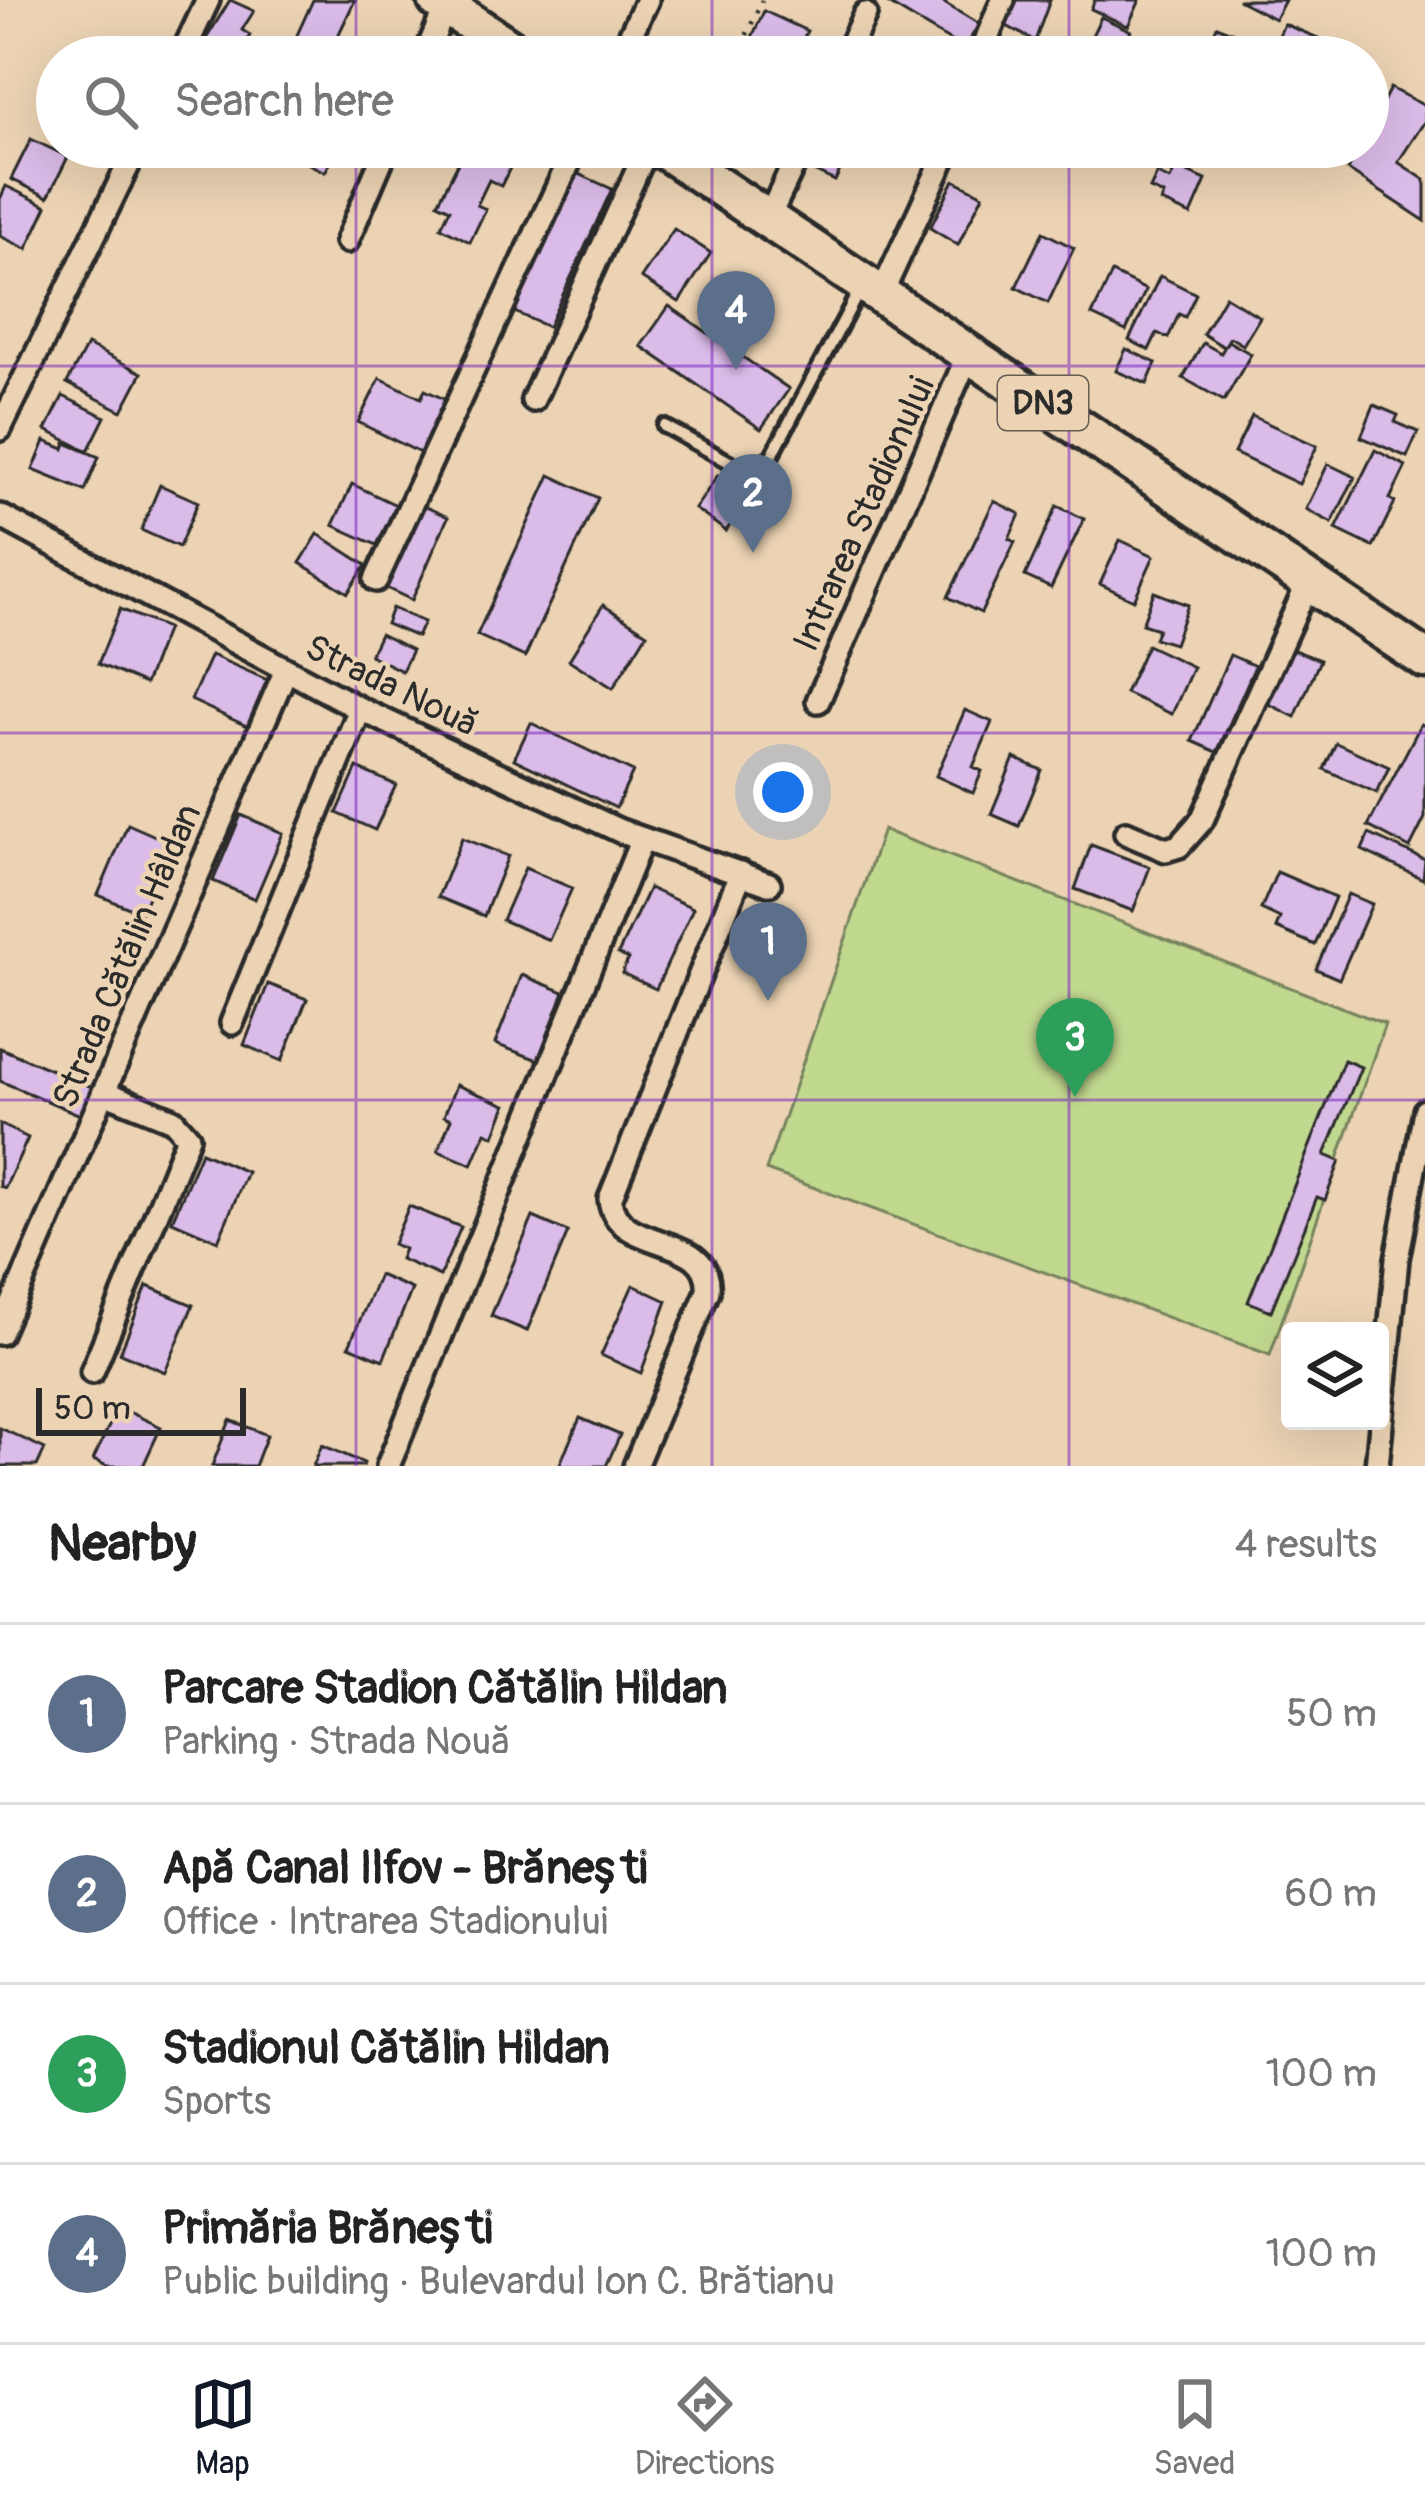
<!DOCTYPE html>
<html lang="en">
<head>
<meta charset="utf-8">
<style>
	:root { --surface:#fff; --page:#f2f2f2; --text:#222; --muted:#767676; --line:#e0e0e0; --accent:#111827 }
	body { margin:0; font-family:Pangolin,sans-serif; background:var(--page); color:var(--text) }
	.controls { position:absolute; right:36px; bottom:36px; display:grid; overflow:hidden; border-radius:12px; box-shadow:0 12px 48px #0002 }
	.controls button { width:108px; height:108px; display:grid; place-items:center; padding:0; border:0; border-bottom:3px solid var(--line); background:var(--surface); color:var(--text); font:60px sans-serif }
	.scale { position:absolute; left:36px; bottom:30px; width:210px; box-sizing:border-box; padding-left:12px; border:6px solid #2b2b2b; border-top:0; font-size:33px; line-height:42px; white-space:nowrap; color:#2b2b2b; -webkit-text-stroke:9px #ebd3b3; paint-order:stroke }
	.you { position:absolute; left:783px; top:792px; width:42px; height:42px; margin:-30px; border:9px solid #fff; border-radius:50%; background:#1a73e8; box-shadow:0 0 0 18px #1a73e833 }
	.badge { display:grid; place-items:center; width:78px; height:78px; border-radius:50%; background:var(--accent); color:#fff; font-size:39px; font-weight:700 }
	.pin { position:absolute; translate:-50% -99px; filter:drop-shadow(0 3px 6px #0008) }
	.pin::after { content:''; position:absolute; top:63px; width:42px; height:36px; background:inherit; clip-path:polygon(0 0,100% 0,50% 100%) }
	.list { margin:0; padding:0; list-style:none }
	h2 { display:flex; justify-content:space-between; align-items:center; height:156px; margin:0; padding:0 48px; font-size:51px }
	h2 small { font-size:39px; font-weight:400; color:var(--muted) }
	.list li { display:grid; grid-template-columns:78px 1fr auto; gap:36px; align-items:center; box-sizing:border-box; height:180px; padding:0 48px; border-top:3px solid var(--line) }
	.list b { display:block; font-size:45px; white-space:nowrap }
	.list p { margin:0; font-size:39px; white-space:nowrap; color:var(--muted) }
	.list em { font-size:39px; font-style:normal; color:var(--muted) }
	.icon { flex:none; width:66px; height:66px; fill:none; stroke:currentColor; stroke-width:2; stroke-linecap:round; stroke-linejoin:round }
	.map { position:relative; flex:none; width:1425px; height:1466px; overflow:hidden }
	.search { position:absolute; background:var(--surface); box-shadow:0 12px 48px #0002; left:36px; right:36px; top:36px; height:132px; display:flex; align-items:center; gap:30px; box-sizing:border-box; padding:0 42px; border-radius:66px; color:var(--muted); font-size:45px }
	.sheet { height:876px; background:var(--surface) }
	nav { display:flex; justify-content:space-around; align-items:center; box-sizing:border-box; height:168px; border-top:3px solid var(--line); background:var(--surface); font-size:33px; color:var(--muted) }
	nav a { display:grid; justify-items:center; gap:6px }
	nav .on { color:var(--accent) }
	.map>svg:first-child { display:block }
	.green { fill:#c1d88f; stroke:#76825d; stroke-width:3 }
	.building { fill:#dbbbe8; stroke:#2b2b2b; stroke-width:3 }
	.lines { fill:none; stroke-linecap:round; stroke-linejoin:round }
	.service-casing { stroke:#2b2b2b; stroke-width:20 }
	.minor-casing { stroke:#2b2b2b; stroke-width:30 }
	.primary-casing { stroke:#2b2b2b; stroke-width:45 }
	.path { stroke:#2b2b2b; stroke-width:4.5; stroke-dasharray:3 9; stroke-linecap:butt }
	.service { stroke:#ebd3b3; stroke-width:10 }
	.minor { stroke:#ebd3b3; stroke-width:21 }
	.primary { stroke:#ebd3b3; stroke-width:36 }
	.grid { fill:none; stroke:#7b2cbf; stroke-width:3; stroke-opacity:0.55 }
	.labels { text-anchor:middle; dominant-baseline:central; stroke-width:9; stroke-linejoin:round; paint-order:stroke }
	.shield { fill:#ebd3b3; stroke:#655d54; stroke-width:3 }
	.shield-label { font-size:33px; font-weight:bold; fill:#2b2b2b }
	.street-label { font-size:36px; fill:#2b2b2b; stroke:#ebd3b3 }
</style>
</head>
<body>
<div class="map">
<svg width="1425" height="1466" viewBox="0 0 1425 1466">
	<rect width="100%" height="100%" fill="#ebd3b3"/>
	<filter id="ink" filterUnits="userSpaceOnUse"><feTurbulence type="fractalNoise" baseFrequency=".00833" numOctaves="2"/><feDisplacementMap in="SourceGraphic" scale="24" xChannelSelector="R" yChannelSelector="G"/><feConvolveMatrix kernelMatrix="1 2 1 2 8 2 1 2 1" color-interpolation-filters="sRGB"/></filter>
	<g filter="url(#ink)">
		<polygon class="green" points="883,830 1385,1024 1270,1355 766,1170"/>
		<g class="building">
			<polygon points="230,0 254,11 242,30 250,35 243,51 239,57 195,57"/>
			<polygon points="313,0 355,0 328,57 287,57"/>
			<polygon points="882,0 939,0 979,24 964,49"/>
			<polygon points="1012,0 1050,0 1035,41 1001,23"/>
			<polygon points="1095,0 1140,0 1128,26 1091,9"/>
			<polygon points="1238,0 1285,0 1275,19"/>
			<polygon points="764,11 807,31 795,57 743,57"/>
			<polygon points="1101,17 1131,31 1118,57 1093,57 1084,52"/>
			<polygon points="1284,24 1323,40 1316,57 1270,57"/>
			<polygon points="1217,26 1263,46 1258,57 1204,57"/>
			<polygon points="1390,88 1425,106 1425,121 1398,162 1425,180 1425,221 1348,170 1360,147 1368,147 1368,131"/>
			<polygon points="31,139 68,157 48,197 11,179"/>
			<polygon points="303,147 339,147 325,172 297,158"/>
			<polygon points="466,147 478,147 512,164 501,186 489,180 477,205 486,209 470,242 441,227 450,209 438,203"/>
			<polygon points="812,147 851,147 835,181 803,166"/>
			<polygon points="1176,167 1206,180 1191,215 1161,202 1164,195 1150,189 1157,174 1170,180"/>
			<polygon points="572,171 612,189 548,327 508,309"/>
			<polygon points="954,180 983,195 958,245 930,228"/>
			<polygon points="6,186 47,206 27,249 0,236 0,199"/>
			<polygon points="674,229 711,253 679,302 641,278"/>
			<polygon points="1043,232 1074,248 1048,303 1016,287"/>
			<polygon points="1112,273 1146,290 1126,331 1092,315"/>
			<polygon points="1160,276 1196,294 1185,317 1179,314 1168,338 1157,333 1149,350 1129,340"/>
			<polygon points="1225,296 1260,317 1243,345 1230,337 1224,347 1203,334"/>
			<polygon points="669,306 789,389 761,429 641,346"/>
			<polygon points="1228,341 1251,354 1224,401 1183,378 1203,343 1221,353"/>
			<polygon points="87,345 142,373 122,411 67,383"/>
			<polygon points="1126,349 1156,363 1147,384 1116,371"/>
			<polygon points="380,378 421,398 425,390 448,401 422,454 358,422"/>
			<polygon points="63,396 105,417 88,451 46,430"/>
			<polygon points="1374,405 1398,415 1395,422 1418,432 1407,457 1361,437"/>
			<polygon points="1252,416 1317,446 1299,484 1234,453"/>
			<polygon points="45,441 64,449 66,443 99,457 85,491 33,470"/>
			<polygon points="1375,450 1406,466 1390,499 1395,502 1373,547 1336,529"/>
			<polygon points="1328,464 1355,477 1332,523 1306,509"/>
			<polygon points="550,475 598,498 525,657 477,635"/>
			<polygon points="718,475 750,497 726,531 695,509"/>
			<polygon points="352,484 396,505 377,545 333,525"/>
			<polygon points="160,485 198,502 179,547 141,530"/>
			<polygon points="994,501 1020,514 1009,539 1015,542 981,613 948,597"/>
			<polygon points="419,504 448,517 412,600 382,586"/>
			<polygon points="1057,506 1084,519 1051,588 1025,576"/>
			<polygon points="318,534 366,565 348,593 300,563"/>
			<polygon points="1120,540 1154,556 1134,600 1100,584"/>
			<polygon points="1154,592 1188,605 1174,644 1154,638 1158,629 1142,624"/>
			<polygon points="603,605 647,633 613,688 569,660"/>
			<polygon points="392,608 424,622 417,637 386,624"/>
			<polygon points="120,609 167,628 145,684 98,664"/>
			<polygon points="380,634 412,650 402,671 370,655"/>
			<polygon points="1147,645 1193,667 1172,714 1125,693"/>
			<polygon points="1291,649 1320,660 1295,717 1267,703"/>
			<polygon points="211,655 272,682 251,728 191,700"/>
			<polygon points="1230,655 1255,666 1217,752 1192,741"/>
			<polygon points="965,710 992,722 973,767 982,771 973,793 936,776"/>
			<polygon points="531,723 633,772 616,808 514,759"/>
			<polygon points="1421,724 1425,726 1425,818 1410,848 1368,826"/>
			<polygon points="1336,743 1389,767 1377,793 1324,769"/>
			<polygon points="1014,758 1042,770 1019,826 991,814"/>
			<polygon points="357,768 396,785 375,830 337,813"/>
			<polygon points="241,815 283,833 255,899 213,881"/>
			<polygon points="128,824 171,843 141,913 98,895"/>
			<polygon points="1369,834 1425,860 1423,879 1362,850"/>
			<polygon points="462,838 508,856 484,916 438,897"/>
			<polygon points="1091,845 1150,867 1133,911 1075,889"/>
			<polygon points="525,868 572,888 549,940 502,920"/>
			<polygon points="1277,872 1335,897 1315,945 1276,928 1280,918 1261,909"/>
			<polygon points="649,888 693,908 656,989 622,973 628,959 618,954"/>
			<polygon points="1348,894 1372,904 1339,979 1316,969"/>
			<polygon points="522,975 564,992 538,1060 495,1044"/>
			<polygon points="268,984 307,999 282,1061 244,1045"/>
			<polygon points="0,1048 97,1089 85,1117 0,1081"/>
			<polygon points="1344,1060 1361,1067 1325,1155 1340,1161 1325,1200 1317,1197 1271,1311 1248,1302"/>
			<polygon points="456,1085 506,1105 494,1136 486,1132 472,1165 438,1151 451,1119 444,1116"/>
			<polygon points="0,1124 28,1138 5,1188 0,1186"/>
			<polygon points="201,1152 247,1172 218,1241 172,1221"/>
			<polygon points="409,1206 461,1227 440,1276 400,1259 404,1249 393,1244"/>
			<polygon points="533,1217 568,1232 527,1331 491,1316"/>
			<polygon points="379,1275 412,1289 383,1360 349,1346"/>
			<polygon points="633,1285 667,1301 641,1373 601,1355"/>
			<polygon points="147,1286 193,1305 165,1372 120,1353"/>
			<polygon points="118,1407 161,1427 143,1466 107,1466 93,1460"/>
			<polygon points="580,1418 620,1435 606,1466 559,1466"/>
			<polygon points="230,1420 267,1435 255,1466 212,1466"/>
			<polygon points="0,1428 45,1449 37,1466 0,1466"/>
			<polygon points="322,1445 364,1463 363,1466 313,1466"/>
		</g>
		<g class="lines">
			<defs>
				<polyline id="service" points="664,426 744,470 771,457 859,291"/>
				<g id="minor">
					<polyline points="181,57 208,0"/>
					<polyline points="425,57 446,6"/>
					<polyline points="620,57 647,0"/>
					<polyline points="845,57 865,14"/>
					<polyline points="979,57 1003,0"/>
					<polyline points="768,219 802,147"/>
					<polyline points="347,241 387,147"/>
					<polyline points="881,295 949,147"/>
					<polyline points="533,400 648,147"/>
					<polyline points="0,429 137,147"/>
					<polyline points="0,516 360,709 620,831 769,884"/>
					<polyline points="376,580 576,147"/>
					<polyline points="818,701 969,353"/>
					<polyline points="1126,833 1166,850 1179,846 1202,820 1309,581"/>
					<polyline points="232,1023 360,709"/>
					<polyline points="0,1333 286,670"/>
					<polyline points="92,1372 188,1137 173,1120 104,1092"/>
					<polyline points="388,1466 642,839"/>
					<path d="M635,1466l73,-175c5,-61 -92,-36 -98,-92l131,-326"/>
					<polyline points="1377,1466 1397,1259 1425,1111"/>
				</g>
				<g id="primary">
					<polyline points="437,0 523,57"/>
					<polyline points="660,147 1425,659"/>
				</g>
			</defs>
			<use href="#service" class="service-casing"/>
			<use href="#minor" class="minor-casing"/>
			<use href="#primary" class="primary-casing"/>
			<polyline class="path" points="737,57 762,0"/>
			<use href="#service" class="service"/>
			<use href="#minor" class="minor"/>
			<use href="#primary" class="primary"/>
		</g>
	</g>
	<path class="grid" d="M356,0v57M712,0v57M1069,0v57M356,147v1319M712,147v1319M1069,147v1319M0,366h1425M0,733h1425M0,1100h1425"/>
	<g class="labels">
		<rect class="shield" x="998" y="376" width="90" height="54" rx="9"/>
		<g class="shield-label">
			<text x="1043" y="403">DN3</text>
		</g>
		<g class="street-label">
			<text transform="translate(864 514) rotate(-66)">Intrarea Stadionului</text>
			<text transform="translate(392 686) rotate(26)">Strada Nouă</text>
			<text transform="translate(127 956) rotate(-67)">Strada Cătălin Hâldan</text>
		</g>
	</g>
</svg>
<div class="controls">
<button><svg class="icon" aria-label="layers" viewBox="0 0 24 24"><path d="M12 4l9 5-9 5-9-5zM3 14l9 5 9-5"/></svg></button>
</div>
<div class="scale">50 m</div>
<div class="you"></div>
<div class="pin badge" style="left:768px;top:1001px;background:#5c6f8a">1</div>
<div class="pin badge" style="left:753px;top:553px;background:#5c6f8a">2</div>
<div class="pin badge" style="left:1075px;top:1097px;background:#2e9e5b">3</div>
<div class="pin badge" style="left:736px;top:370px;background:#5c6f8a">4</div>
<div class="search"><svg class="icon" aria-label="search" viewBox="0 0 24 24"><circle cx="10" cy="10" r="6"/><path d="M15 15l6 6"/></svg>Search here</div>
</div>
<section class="sheet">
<h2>Nearby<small>4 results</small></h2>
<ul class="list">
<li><span class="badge" style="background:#5c6f8a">1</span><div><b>Parcare Stadion Cătălin Hildan</b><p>Parking · Strada Nouă</p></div><em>50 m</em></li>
<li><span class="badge" style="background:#5c6f8a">2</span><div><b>Apă Canal Ilfov - Brănești</b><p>Office · Intrarea Stadionului</p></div><em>60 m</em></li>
<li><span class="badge" style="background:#2e9e5b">3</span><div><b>Stadionul Cătălin Hildan</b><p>Sports</p></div><em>100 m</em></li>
<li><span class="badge" style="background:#5c6f8a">4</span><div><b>Primăria Brănești</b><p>Public building · Bulevardul Ion C. Brătianu</p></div><em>100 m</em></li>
</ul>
</section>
<nav>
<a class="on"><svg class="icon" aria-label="map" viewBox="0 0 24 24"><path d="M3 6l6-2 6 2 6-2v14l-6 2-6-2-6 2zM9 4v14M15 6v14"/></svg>Map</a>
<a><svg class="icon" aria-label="directions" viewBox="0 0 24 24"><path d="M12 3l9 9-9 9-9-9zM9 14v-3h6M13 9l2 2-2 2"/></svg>Directions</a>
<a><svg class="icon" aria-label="saved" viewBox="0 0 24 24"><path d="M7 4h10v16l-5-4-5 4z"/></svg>Saved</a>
</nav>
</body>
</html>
